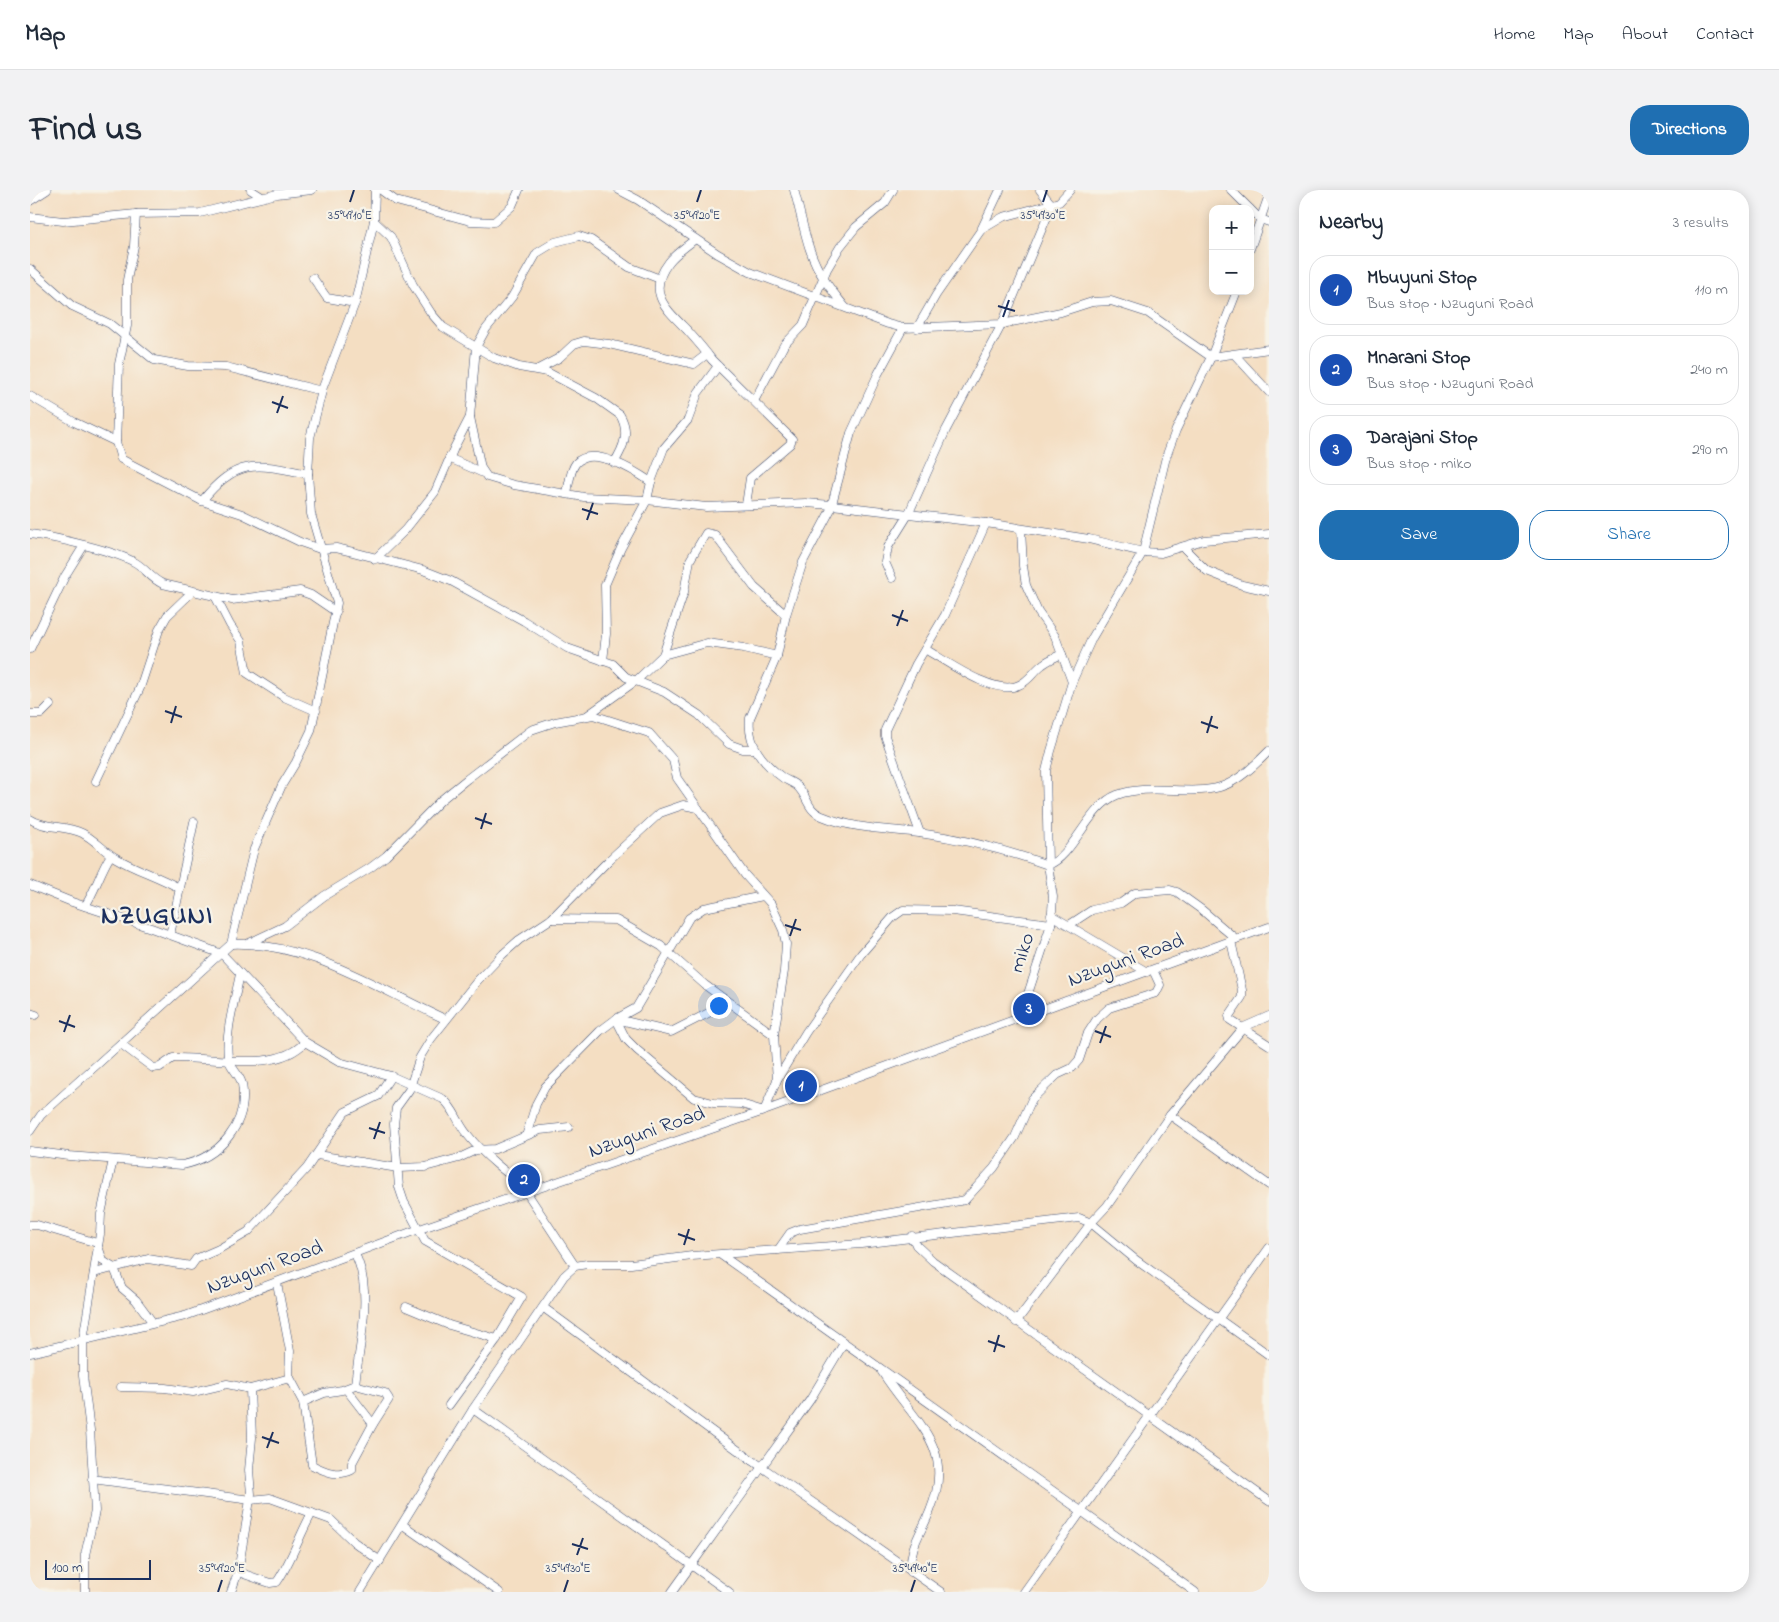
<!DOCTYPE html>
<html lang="en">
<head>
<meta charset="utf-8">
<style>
	:root { --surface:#fff; --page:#f2f2f3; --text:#1f2937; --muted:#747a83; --line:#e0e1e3; --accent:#1f6fb2 }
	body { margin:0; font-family:"Indie Flower",sans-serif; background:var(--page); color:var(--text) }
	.controls { position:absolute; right:15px; top:15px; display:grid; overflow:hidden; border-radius:10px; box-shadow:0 2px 12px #0003 }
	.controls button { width:45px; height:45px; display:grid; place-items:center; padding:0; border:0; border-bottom:1px solid var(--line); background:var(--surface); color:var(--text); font:25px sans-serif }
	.scale { position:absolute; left:15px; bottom:12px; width:106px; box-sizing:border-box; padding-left:5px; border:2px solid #1b2f5e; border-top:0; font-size:14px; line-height:18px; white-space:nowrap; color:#1b2f5e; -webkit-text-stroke:4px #f7f3e8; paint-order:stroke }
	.you { position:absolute; left:688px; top:815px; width:18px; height:18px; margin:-12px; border:4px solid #fff; border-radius:50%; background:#1a73e8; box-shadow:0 0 0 8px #1a73e833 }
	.badge { display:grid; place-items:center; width:32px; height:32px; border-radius:50%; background:var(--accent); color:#fff; font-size:16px; font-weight:700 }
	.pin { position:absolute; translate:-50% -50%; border:2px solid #fff; box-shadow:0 1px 5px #0006 }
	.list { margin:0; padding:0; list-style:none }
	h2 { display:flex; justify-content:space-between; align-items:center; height:65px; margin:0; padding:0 20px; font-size:21px }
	h2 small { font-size:16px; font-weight:400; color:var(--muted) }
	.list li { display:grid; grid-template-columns:32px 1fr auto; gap:15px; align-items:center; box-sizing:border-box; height:70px; margin:0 10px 10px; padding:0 10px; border:1px solid var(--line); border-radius:20px }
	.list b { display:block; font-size:19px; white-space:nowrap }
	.list p { margin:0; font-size:16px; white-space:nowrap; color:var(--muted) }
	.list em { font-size:16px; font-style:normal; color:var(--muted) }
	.actions { display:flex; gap:10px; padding:15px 20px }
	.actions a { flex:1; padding:11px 0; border:1px solid var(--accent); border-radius:20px; text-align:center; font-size:18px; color:var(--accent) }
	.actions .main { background:var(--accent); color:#fff }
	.map { position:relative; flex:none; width:1239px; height:1402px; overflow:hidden; border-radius:20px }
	header { display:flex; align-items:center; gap:30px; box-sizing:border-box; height:70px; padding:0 25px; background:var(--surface); border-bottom:1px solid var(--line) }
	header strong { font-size:24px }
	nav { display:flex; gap:28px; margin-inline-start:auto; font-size:18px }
	.intro { display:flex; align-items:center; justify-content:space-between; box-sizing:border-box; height:120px; padding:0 30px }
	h1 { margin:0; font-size:35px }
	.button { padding:12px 22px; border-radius:20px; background:var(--accent); color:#fff; font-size:18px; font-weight:700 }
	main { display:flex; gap:30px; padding:0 30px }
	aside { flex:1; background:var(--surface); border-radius:20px; box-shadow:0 2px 12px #0003 }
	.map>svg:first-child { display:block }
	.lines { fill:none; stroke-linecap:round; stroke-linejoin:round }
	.street-casing { stroke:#3c496d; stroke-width:9 }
	.street { stroke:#fff; stroke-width:8 }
	.ticks { fill:none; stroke:#1b2f5e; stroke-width:2 }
	.labels { text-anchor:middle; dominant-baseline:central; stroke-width:4.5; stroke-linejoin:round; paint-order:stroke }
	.street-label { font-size:21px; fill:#1b2f5e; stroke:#f7f3e8 }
	.district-label { font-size:26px; font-weight:bold; letter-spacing:1px; fill:#1b2f5e; stroke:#f7f3e8 }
	.ticks-label { font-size:12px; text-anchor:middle; fill:#1b2f5e; stroke:#f7f3e8; stroke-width:4.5; stroke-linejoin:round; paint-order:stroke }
</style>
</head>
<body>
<header>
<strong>Map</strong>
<nav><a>Home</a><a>Map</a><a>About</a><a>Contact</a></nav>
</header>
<div class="intro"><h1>Find us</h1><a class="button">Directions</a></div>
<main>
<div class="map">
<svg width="1239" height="1402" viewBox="0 0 1239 1402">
	<rect width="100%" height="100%" fill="#f7f3e8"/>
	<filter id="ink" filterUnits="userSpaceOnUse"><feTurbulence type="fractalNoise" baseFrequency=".02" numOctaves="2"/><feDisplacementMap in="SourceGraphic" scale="10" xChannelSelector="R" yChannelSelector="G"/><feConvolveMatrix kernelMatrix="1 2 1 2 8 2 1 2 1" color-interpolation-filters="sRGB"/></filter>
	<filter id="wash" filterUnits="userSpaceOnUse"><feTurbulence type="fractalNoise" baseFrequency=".0096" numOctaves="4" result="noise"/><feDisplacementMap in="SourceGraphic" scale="20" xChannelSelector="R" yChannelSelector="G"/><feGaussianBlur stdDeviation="1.12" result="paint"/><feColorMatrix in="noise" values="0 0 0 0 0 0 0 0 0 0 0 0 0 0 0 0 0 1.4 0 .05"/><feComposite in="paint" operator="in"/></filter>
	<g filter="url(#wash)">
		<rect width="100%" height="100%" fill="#f4dec2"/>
	</g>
	<g filter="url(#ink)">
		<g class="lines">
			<defs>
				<g id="street">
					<polyline points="221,0 232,7"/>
					<polyline points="351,0 366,11 440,31 464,32 482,16 489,0"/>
					<polyline points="589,0 608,10 688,64 720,82 858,134 873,138 972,134 1031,122 1062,112 1081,111 1118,123 1181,167 1239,159"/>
					<path d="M764,0c9,30 12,62 30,89 6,10 14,19 21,28"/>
					<polyline points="1201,0 1220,19"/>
					<polyline points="0,11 17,0"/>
					<polyline points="1220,19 1230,29 1239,32"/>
					<polyline points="106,24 104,56 97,90 97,136 89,174 86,252 91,269 172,311 212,324 270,352 290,359 306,358 323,362 393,380 421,391 494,431 537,458 583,474 596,487 634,502 669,525 699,554 713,559 725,559"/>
					<polyline points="0,27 33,31 106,24 170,23 247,4 282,0"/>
					<path d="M344,31l17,16 22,48 18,28 12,14 51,31 25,9 28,5 49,26 24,17c10,17 4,32 -6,48"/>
					<polyline points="951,40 973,27 1029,12 1040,0"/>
					<path d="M665,49c-8,7 -19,14 -26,23 -23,30 -4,46 18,68 9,10 17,19 25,30l80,79 -2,5 -40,34 -4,27"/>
					<polyline points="1220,59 1239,5"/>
					<polyline points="0,79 42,116 80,134 124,170 158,176 196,177 292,201"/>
					<polyline points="283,88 297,108 325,113"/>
					<path d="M873,138l-25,46 -27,59 -21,78 -27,51 -17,53 -9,41 -27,62c-3,27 13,45 33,60 5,3 12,5 16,10 9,10 9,23 23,28 31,13 65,13 97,17 45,6 87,17 129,32 25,-8 40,-59 69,-70 33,-12 73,1 103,-8 18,-5 36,-23 49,-36"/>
					<polyline points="887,138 906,105 951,40 970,0"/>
					<polyline points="1205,165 1239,202"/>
					<polyline points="508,179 529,168 544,154 554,151 579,154 664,174 677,164"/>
					<polyline points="0,206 44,232 86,252"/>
					<polyline points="724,211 754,155 773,135 797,79 810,57 826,37 855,13 863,0"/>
					<polyline points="440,227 451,278 457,287 484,295 554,307 617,310 676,317 776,313 802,315 956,333 1059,349 1113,362 1131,363 1174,350 1239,344"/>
					<polyline points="419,268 453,283"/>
					<path d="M537,303c2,-9 3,-23 9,-30 17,-18 59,8 75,19"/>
					<path d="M172,311c35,-44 56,-37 106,-27"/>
					<polyline points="991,340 993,376 996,395 1008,422 1025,446 1042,492"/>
					<path d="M0,344c24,3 86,17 106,29 10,6 15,16 27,21l69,16 68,-9 11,4 25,17"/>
					<polyline points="1153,357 1177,381 1212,395 1239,401"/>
					<polyline points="345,369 375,340 405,302 424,258 440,227 446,157 456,139 482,107 507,63 525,52 549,46 561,50 599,77 630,89"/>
					<polyline points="862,388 855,372 858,357 878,325 916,240 972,134 1022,15 1010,0"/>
					<polyline points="185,406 200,435 211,451 217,483 254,507 286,521"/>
					<polyline points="0,459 35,386 53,357"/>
					<path d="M895,459c21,12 70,48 94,36 10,-4 15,-14 23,-20 6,-5 14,-8 20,-11"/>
					<polyline points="633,465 677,453 714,458 747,466"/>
					<polyline points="573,471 576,444 575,395 591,358 617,310 621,292 634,258 658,230 668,203 688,176"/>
					<polyline points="0,524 11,524 20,515"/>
					<polyline points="558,525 607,490 633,465 654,402 660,370 676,343 685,345 724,397 756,425"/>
					<polyline points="66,591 110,498 129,440 137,426 162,402"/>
					<path d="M0,629c15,10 35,6 52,14 12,6 22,18 34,25 20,12 42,18 63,30"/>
					<polyline points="890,643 855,546 855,540 886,474 915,425 956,333"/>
					<path d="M0,695l42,17 79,26 71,26 83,88 34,20 52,14 52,23c12,10 14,23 24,35 18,23 41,40 64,57"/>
					<path d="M55,716c11,-16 15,-35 26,-51"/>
					<polyline points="1021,725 1117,782"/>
					<polyline points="521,729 586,730 631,756 675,795 744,845"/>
					<polyline points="1039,735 1062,720 1091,713 1105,703 1140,700 1147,702 1172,720 1206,749"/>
					<polyline points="140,745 164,632"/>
					<polyline points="1201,751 1212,800 1212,807 1199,826 1200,830 1239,855"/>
					<polyline points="219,753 255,736 294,706 340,678 356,666 411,610 437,589 501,540 525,532 563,525 619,543 643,570 647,588 668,618"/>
					<path d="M201,754c77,-3 147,45 214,75"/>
					<polyline points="0,823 6,825"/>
					<polyline points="990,828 1021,734 1023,707 1018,675 1016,581 1021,561 1042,492 1062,448 1113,362 1136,267 1146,240 1181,167 1207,101"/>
					<polyline points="586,829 641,842 698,813"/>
					<path d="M91,854l32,24 7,-1 13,-9c40,-2 103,16 132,-16"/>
					<polyline points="748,888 776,842 831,764 863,727 873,720 923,721 1021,734"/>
					<polyline points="1140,925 1239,995"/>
					<polyline points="0,941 11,925 201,754 224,659 252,595 266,572 281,541 307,413 281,324 278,284 280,248 293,197 325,113 344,31 345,0"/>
					<polyline points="497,943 506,914 515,897 570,841 586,829 606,818 659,728 674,718 733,706"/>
					<path d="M0,961l39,5 113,9c37,-7 67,-41 60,-81 -2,-10 -13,-17 -14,-27 -3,-26 7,-57 12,-83"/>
					<polyline points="287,965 368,978 395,977 429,968 446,960 465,959 510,940 539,937"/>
					<polyline points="497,1003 545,1076"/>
					<polyline points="0,1035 7,1035 67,1053 73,1071 84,1078 92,1098 106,1110 123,1133"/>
					<polyline points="882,1046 886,1055 903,1071 1239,1311"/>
					<polyline points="748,1060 760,1043 770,1039 935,1010 964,978 985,947 1002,909 1027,885 1042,878 1049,870 1058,843 1067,829 1079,818 1126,803 1130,795 1123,780"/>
					<polyline points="691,1065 1165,1402"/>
					<polyline points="64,1083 118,1069 161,1076 166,1069 189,1059 218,1042 277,978 315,922 348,906 361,886"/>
					<path d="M247,1093l13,68 -1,25 14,26 9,63c14,7 26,12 40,5v-7l21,-39 -27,-35"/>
					<polyline points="376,1117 419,1135 467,1149"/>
					<polyline points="514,1118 709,1261 911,1402"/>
					<polyline points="986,1132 1061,1033 1077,1016 1140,925 1214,837 1239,826"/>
					<polyline points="0,1163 155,1126 381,1042 734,921 1239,737"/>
					<path d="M852,1182c31,50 75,73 48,139 -9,23 -21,35 -19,61"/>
					<path d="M325,1195c4,-41 19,-93 0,-131"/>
					<polyline points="91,1197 135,1198 163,1202 197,1194 220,1199 222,1248 219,1280 221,1304 208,1382 201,1402"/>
					<polyline points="220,1199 260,1188"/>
					<polyline points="273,1212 294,1203 312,1200 325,1195 355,1203 359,1209 343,1234"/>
					<polyline points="419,1215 467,1149 492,1107 395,1051 374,1012 369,997 364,934 366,918 379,900 390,867 401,849 448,790 473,764 489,750 521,729 579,670 630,623 653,615 668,618 715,685 741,714 753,740 756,754 754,781 744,845 747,890 734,921 711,914 683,913 664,908 607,860 596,849 586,829"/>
					<polyline points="443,1219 699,1402"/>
					<polyline points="62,1289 221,1310 240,1308 301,1330 324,1352 350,1371"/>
					<polyline points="373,1335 469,1402"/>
					<path d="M208,1382l32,11 7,-1c15,-22 22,-46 35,-69"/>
					<polyline points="55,1402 55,1365 65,1321 60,1240 53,1186 53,1150 70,1044 71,1024 83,970"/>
					<polyline points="330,1402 443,1219 534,1086 545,1076 557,1074 601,1074 662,1066 831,1054 1049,1028 1061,1033 1106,1070 1239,1165"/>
					<polyline points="642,1402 780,1210 814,1153"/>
					<polyline points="994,1402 1239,1058"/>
				</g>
			</defs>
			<use href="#street" class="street-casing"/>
			<use href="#street" class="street"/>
		</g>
	</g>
	<path class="ticks" d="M320,12l4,-12M667,12l4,-12M1013,12l4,-12M968,116l17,5M973,127l6,-17M242,212l16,6M247,223l6,-17M552,319l16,5M557,330l6,-17M862,425l16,6M867,436l6,-16M135,521l17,6M1171,532l17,6M141,533l5,-17M1177,543l5,-17M445,628l17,6M451,639l5,-16M755,735l16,5M760,746l6,-17M29,831l16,6M1065,841l16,6M34,842l6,-17M1070,853l6,-17M339,938l16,5M344,949l6,-17M648,1044l17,6M654,1055l5,-16M958,1151l17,6M964,1162l5,-17M232,1247l17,6M237,1258l6,-16M542,1354l16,5M547,1365l6,-17M188,1402l4,-12M534,1402l4,-12M881,1402l4,-12"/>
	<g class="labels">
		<g class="street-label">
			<text transform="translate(993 763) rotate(-72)">miko</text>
			<text transform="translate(1096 771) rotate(-20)">Nzuguni Road</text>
			<text transform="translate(617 943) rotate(-19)">Nzuguni Road</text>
			<text transform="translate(235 1078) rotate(-20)">Nzuguni Road</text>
		</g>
		<g class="district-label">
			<text x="127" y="727">NZUGUNI</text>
		</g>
	</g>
	<g class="ticks-label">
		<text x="667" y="29">35°49'20"E</text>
		<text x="1013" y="29">35°49'30"E</text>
		<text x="320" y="29">35°49'10"E</text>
		<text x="192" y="1382">35°49'20"E</text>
		<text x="538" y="1382">35°49'30"E</text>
		<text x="885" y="1382">35°49'40"E</text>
	</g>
</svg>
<div class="controls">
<button>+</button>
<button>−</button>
</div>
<div class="scale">100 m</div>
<div class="you"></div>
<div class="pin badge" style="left:771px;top:896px;background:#1a4fb4">1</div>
<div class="pin badge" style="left:494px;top:990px;background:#1a4fb4">2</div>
<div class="pin badge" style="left:999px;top:819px;background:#1a4fb4">3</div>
</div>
<aside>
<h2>Nearby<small>3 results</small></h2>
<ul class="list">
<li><span class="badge" style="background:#1a4fb4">1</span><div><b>Mbuyuni Stop</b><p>Bus stop · Nzuguni Road</p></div><em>110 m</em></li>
<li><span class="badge" style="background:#1a4fb4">2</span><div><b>Mnarani Stop</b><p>Bus stop · Nzuguni Road</p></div><em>240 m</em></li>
<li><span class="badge" style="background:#1a4fb4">3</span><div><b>Darajani Stop</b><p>Bus stop · miko</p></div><em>290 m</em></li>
</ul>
<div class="actions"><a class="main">Save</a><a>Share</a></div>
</aside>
</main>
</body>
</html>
